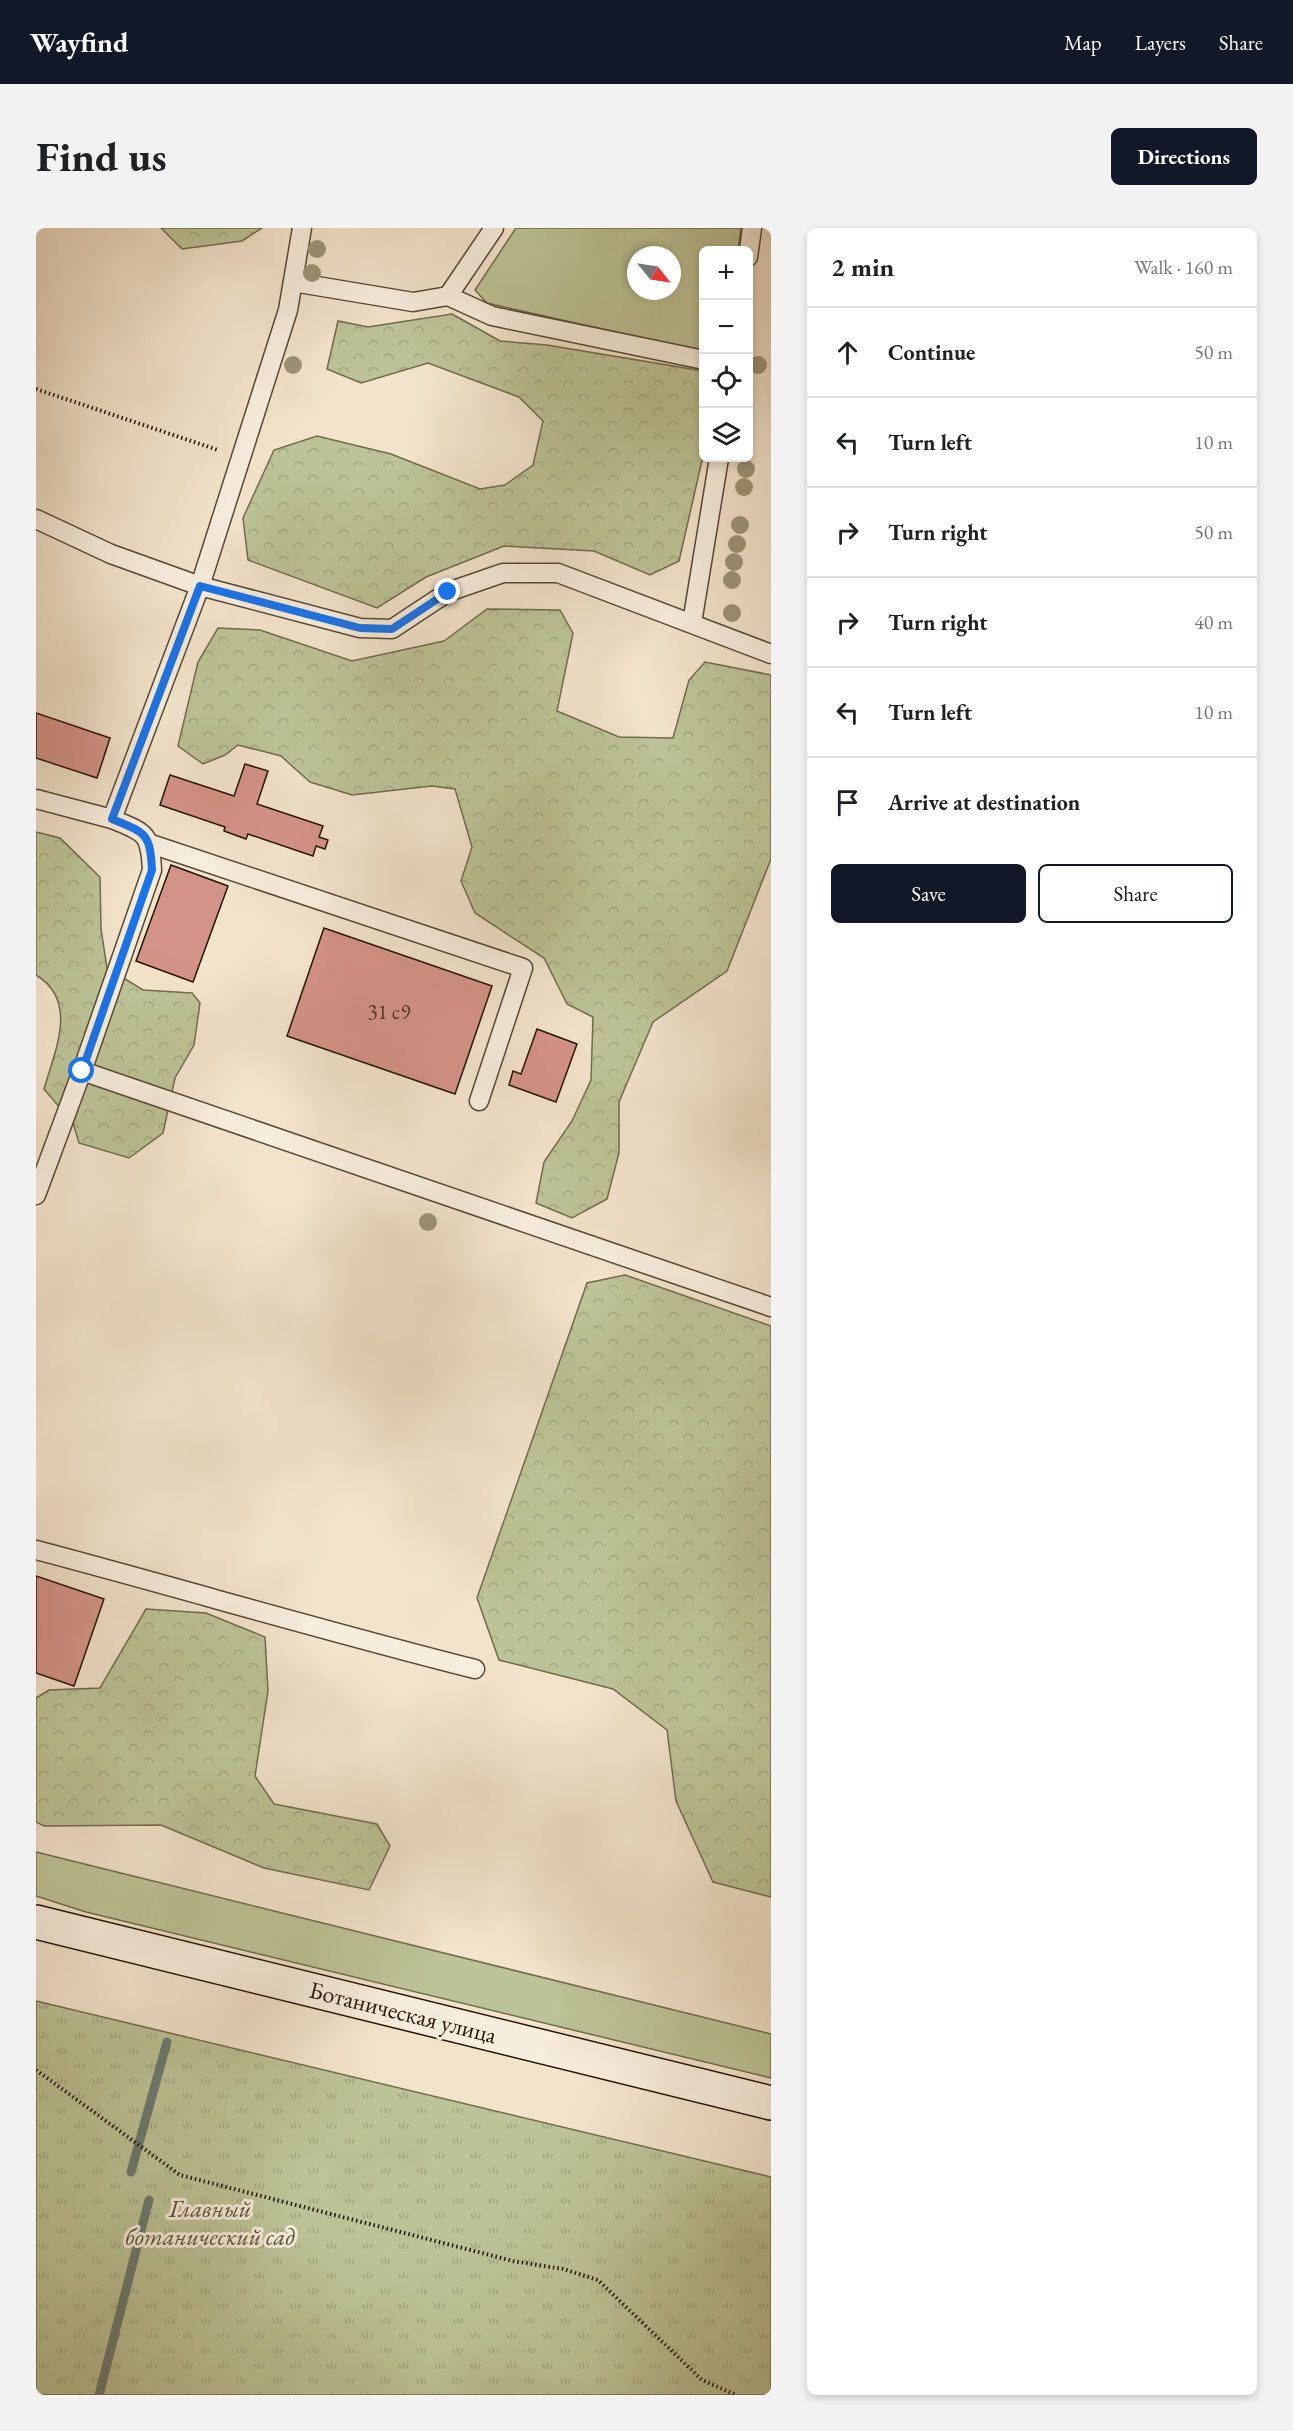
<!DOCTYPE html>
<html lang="en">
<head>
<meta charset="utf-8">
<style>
	:root { --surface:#fff; --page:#f2f2f2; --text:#202124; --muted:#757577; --line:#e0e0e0; --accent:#111827 }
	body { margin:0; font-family:"EB Garamond",serif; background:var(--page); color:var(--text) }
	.controls { position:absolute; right:18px; top:18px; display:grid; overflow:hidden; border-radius:9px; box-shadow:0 3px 9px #0003 }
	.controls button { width:54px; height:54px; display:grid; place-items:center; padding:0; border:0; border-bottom:2px solid var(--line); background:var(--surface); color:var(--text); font:30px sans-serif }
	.compass { position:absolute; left:591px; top:18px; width:54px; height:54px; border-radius:50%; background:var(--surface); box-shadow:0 3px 9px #0003; rotate:120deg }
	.stop { position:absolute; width:18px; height:18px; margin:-14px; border:4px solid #1a73e8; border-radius:50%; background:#fff }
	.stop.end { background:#1a73e8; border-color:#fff; box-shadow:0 2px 6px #0008 }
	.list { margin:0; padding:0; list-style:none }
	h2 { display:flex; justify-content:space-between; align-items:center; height:78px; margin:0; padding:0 24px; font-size:26px }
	h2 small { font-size:20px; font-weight:400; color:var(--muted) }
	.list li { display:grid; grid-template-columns:39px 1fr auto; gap:18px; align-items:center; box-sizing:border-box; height:90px; padding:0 24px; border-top:2px solid var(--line) }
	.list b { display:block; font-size:22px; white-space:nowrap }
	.list em { font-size:20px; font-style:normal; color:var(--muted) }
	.actions { display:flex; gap:12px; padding:18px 24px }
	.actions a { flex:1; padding:14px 0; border:2px solid var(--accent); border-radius:9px; text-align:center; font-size:21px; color:var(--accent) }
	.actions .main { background:var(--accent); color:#fff }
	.icon { flex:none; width:33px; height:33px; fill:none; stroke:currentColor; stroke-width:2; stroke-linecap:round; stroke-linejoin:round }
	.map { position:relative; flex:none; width:735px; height:2167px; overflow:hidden; border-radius:9px }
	header { display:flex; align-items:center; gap:36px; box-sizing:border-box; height:84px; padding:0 30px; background:var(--accent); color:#fff }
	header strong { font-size:28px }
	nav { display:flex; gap:33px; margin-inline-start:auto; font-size:21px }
	.intro { display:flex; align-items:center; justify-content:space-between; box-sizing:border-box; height:144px; padding:0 36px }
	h1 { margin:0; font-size:42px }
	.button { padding:15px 27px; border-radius:9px; background:var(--accent); color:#fff; font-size:21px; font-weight:700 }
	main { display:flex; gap:36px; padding:0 36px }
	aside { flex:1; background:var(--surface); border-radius:9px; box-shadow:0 3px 9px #0003 }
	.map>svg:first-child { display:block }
	.grass { fill:#bcc396; stroke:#706c4c; stroke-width:1.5; fill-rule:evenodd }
	.forest { fill:url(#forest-crowns); stroke:#706c4c; stroke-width:1.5 }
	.park { fill:url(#park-tufts); stroke:#706c4c; stroke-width:1.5 }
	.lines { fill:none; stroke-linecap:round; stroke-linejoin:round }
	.stream { stroke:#6b7a6f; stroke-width:9 }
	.building { fill:#d49388; stroke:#241501; stroke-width:1.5 }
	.lane-casing { stroke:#584834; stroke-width:21 }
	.secondary-casing { stroke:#241501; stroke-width:36 }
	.path { stroke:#241501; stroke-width:4; stroke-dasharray:1.5 3; stroke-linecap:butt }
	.lane { stroke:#f7eddd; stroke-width:18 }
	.secondary { stroke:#f7eddd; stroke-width:33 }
	.tree { fill:#9e9378 }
	.route { stroke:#1a73e8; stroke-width:8 }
	.labels { text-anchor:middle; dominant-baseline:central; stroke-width:6; stroke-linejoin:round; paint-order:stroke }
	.number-label { font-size:21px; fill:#503423 }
	.street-label { font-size:24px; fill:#241501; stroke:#f7eddd }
	.park-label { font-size:24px; font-style:italic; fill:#595235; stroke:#f7eddd }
</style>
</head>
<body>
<header>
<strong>Wayfind</strong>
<nav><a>Map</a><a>Layers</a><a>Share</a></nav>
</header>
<div class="intro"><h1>Find us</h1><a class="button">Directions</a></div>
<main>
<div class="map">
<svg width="735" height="2167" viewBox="0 0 735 2167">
	<defs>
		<pattern id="forest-crowns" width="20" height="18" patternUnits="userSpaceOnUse" patternTransform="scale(1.5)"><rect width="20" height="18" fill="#bcc396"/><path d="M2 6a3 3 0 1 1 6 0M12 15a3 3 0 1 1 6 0" fill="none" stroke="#a1a780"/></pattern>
		<pattern id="park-tufts" width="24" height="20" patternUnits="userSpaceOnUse" patternTransform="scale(1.5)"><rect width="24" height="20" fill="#bcc396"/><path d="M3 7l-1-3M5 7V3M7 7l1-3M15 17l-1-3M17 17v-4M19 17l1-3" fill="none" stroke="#a1a780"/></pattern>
	</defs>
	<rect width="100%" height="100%" fill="#f2e3cb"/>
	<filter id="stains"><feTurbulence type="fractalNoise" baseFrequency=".00333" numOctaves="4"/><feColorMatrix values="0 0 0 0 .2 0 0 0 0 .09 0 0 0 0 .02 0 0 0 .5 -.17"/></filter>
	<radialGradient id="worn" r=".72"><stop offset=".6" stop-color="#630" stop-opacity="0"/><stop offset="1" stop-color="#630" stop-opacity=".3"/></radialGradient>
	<g class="grass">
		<path d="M480,0h225l-3,22h-34l-1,102 -216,-49 -12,-13zM600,27h36v36h-36z"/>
		<polygon points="0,1624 735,1806 735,1850 50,1684 0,1668"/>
	</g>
	<g class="forest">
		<polygon points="125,0 226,0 206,13 146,21"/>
		<polygon points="416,86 464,113 511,117 667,143 667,228 643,333 614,347 558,323 468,318 390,349 341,380 212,332 207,290 238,222 281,208 355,226 444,261 469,257 497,237 507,193 483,169 392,135 325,155 291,141 302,93 332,99"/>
		<polygon points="451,381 524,382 537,405 521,483 583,509 637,510 653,452 669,434 735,447 735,631 691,743 617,794 583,874 583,925 571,971 536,990 500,975 508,934 536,893 555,852 557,789 531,776 508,730 439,685 425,653 436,619 419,561 396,558 316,567 274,554 245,528 202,517 189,527 167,536 142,518 162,434 182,400 224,402 316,433 408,413"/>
		<path d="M0,604l24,6 40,39 1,52 6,39 36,22 49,3 8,10 -6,42 -19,33 -12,55 -34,25 -50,-15 -6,-20 -29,-34c11,-39 35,-88 -8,-114z"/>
		<polygon points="589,1047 735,1098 735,1669 677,1654 640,1573 631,1502 577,1461 463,1432 441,1370 551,1055"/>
		<polygon points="110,1381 170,1385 229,1409 232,1463 219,1548 238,1576 341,1596 354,1618 333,1662 228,1640 125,1597 8,1598 0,1594 0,1470 13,1462 64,1460"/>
	</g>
	<polygon class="park" points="0,1773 735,1949 735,2167 0,2167"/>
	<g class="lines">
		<g class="stream">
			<polyline points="95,1944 131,1814"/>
			<polyline points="63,2167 113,1972"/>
		</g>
	</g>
	<g class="building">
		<polygon points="0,485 74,510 61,550 0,530"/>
		<polygon points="209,536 232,543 221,576 287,598 283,609 292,612 289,621 280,618 277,628 212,606 210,611 188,603 189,599 124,577 134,547 198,568"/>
		<polygon points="135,637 192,658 157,754 100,733"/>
		<polygon points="288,700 456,758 419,866 251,808"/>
		<polygon points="501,801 541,816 520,874 473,857 477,843 485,846"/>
		<polygon points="0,1348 68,1371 38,1458 0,1445"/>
	</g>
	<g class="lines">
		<defs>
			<g id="lane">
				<polyline points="712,29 716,0"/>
				<polyline points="257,54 377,74 412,68 458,0"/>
				<polyline points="412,68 456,88 668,132"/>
				<polyline points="0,291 75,326 164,358 252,82 266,0"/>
				<polyline points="656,395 683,230"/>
				<path d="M735,426l-213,-81h-55l-55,19 -56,37 -32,-1 -160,-42 -88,233c34,14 38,14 40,51l-70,201 689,236"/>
				<polyline points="0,571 76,591"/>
				<polyline points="115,616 487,740 443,873"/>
				<polyline points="0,967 46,843"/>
				<path d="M0,1322c147,39 292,82 439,119"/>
			</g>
			<polyline id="secondary" points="0,1694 735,1875"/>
		</defs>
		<use href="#lane" class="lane-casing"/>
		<use href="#secondary" class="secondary-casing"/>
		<g class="path">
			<polyline points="0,161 182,222"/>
			<polyline points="0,1842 144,1947 477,2033 527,2041 562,2052 666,2152 700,2167"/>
		</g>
		<use href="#lane" class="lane"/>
		<use href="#secondary" class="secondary"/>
	</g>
	<g class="tree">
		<circle cx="281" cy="21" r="9"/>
		<circle cx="276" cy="45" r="9"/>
		<circle cx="257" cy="137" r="9"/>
		<circle cx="722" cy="137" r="9"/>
		<circle cx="710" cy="241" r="9"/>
		<circle cx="708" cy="259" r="9"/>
		<circle cx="704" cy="297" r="9"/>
		<circle cx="701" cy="316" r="9"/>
		<circle cx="698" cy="334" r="9"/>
		<circle cx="696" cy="352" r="9"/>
		<circle cx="696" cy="385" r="9"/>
		<circle cx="392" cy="994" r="9"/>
	</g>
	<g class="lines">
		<path class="route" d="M46,843l70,-201c-2,-37 -6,-37 -40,-51l88,-233 160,42 32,1 56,-37"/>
	</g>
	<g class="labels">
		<g class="number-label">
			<text x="353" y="783">31 с9</text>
		</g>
		<g class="street-label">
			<text transform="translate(367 1784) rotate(14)">Ботаническая улица</text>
		</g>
		<g class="park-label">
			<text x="174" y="1980">Главный<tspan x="174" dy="28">ботанический сад</tspan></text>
		</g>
	</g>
	<rect width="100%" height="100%" filter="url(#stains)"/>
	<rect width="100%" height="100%" fill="url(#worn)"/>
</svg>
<div class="controls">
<button>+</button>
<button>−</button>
<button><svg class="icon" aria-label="locate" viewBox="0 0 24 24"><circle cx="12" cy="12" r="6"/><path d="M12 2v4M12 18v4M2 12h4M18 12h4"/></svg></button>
<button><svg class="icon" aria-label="layers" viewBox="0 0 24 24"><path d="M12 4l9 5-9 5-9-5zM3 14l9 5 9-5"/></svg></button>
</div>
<svg class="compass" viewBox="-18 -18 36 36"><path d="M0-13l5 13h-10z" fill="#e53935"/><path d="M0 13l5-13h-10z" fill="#757577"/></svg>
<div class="stop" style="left:46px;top:843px"></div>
<div class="stop end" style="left:412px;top:364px"></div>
</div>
<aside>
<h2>2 min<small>Walk · 160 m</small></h2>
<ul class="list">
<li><svg class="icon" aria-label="ahead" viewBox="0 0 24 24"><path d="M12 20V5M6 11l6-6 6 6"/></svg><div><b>Continue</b></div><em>50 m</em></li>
<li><svg class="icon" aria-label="left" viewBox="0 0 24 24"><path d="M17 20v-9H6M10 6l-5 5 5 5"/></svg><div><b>Turn left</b></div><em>10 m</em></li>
<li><svg class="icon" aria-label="right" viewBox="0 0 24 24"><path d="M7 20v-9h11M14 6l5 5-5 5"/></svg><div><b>Turn right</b></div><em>50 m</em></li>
<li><svg class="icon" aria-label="right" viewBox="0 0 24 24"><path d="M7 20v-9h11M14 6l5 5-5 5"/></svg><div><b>Turn right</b></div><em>40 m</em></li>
<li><svg class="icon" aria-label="left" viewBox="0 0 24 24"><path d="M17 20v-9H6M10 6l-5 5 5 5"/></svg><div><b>Turn left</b></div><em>10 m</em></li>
<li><svg class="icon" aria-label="arrive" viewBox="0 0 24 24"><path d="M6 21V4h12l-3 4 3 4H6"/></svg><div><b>Arrive at destination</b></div></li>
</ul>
<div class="actions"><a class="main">Save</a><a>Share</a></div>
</aside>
</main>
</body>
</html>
